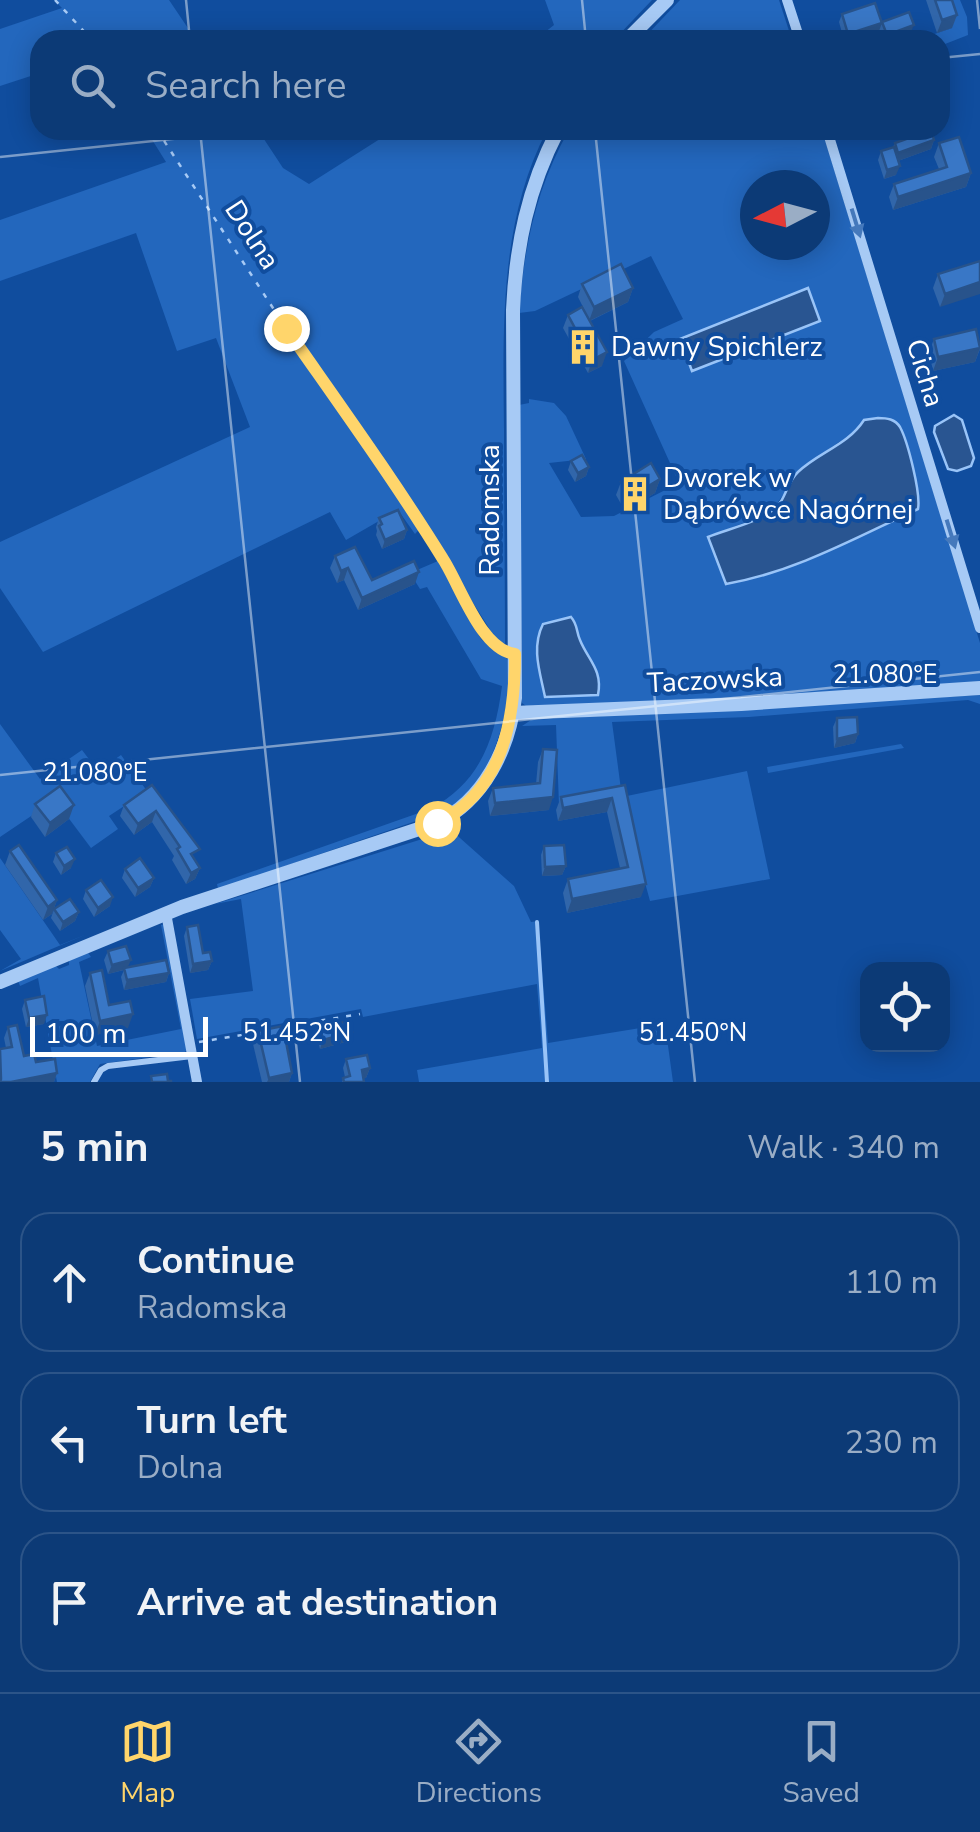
<!DOCTYPE html>
<html lang="en">
<head>
<meta charset="utf-8">
<style>
	:root { --surface:#0c3a76; --page:#15417b; --text:#f1f3f6; --muted:#9aadc5; --line:#2c5488; --accent:#ffd56b }
	body { margin:0; font-family:"Nunito Sans",sans-serif; background:var(--page); color:var(--text) }
	.controls { position:absolute; right:30px; bottom:30px; display:grid; overflow:hidden; border-radius:20px; box-shadow:0 5px 25px #0003 }
	.controls button { width:90px; height:90px; display:grid; place-items:center; padding:0; border:0; border-bottom:2px solid var(--line); background:var(--surface); color:var(--text); font:50px sans-serif }
	.compass { position:absolute; left:740px; top:170px; width:90px; height:90px; border-radius:50%; background:var(--surface); box-shadow:0 5px 25px #0003; rotate:264deg }
	.scale { position:absolute; left:30px; bottom:25px; width:178px; box-sizing:border-box; padding-left:10px; border:5px solid #fff; border-top:0; font-size:28px; line-height:35px; white-space:nowrap; color:#fff; -webkit-text-stroke:8px #104d9e; paint-order:stroke }
	.stop { position:absolute; width:30px; height:30px; margin:-22px; border:8px solid #ffd56b; border-radius:50%; background:#fff }
	.stop.end { background:#ffd56b; border-color:#fff; box-shadow:0 2px 10px #0008 }
	.list { margin:0; padding:0; list-style:none }
	h2 { display:flex; justify-content:space-between; align-items:center; height:130px; margin:0; padding:0 40px; font-size:42px }
	h2 small { font-size:32px; font-weight:400; color:var(--muted) }
	.list li { display:grid; grid-template-columns:65px 1fr auto; gap:30px; align-items:center; box-sizing:border-box; height:140px; margin:0 20px 20px; padding:0 20px; border:2px solid var(--line); border-radius:30px }
	.list b { display:block; font-size:38px; white-space:nowrap }
	.list p { margin:0; font-size:32px; white-space:nowrap; color:var(--muted) }
	.list em { font-size:32px; font-style:normal; color:var(--muted) }
	.icon { flex:none; width:55px; height:55px; fill:none; stroke:currentColor; stroke-width:2; stroke-linecap:round; stroke-linejoin:round }
	.map { position:relative; flex:none; width:980px; height:1082px; overflow:hidden }
	.search { position:absolute; background:var(--surface); box-shadow:0 5px 25px #0003; left:30px; right:30px; top:30px; height:110px; display:flex; align-items:center; gap:25px; box-sizing:border-box; padding:0 35px; border-radius:30px; color:var(--muted); font-size:38px }
	.sheet { height:610px; background:var(--surface) }
	nav { display:flex; justify-content:space-around; align-items:center; box-sizing:border-box; height:140px; border-top:2px solid var(--line); background:var(--surface); font-size:28px; color:var(--muted) }
	nav a { display:grid; justify-items:center; gap:5px }
	nav .on { color:var(--accent) }
	.map>svg:first-child { display:block }
	.green { fill:#2367bd; fill-rule:evenodd }
	.water { fill:#295591; stroke:#99c4f8; stroke-width:2.5 }
	.lines { fill:none; stroke-linecap:round; stroke-linejoin:round }
	.stream { stroke:#99c4f8; stroke-width:4 }
	.path { stroke:#a7caf5; stroke-width:2.5; stroke-dasharray:5 8; stroke-linecap:butt }
	.service { stroke:#a7caf5; stroke-width:6 }
	.minor { stroke:#a7caf5; stroke-width:10 }
	.tertiary { stroke:#a7caf5; stroke-width:14 }
	.wall { fill:#3166aa }
	.shaded-wall { fill:#28538b }
	.building { fill:#3977c6; stroke:#28538b; stroke-width:2.5 }
	.oneway { fill:#4579bc }
	.route { stroke:#ffd56b; stroke-width:12 }
	.ticks { fill:none; stroke:#fff; stroke-width:2.5; stroke-opacity:0.45 }
	.labels { text-anchor:middle; dominant-baseline:central; stroke-width:8; stroke-linejoin:round; paint-order:stroke }
	.street-label { font-size:28px; fill:#fff; stroke:#104d9e }
	.poi-label { font-size:28px; fill:#fff; stroke:#104d9e; text-anchor:start }
	.ticks-label { font-size:25px; text-anchor:middle; fill:#fff; stroke:#104d9e; stroke-width:8; stroke-linejoin:round; paint-order:stroke }
</style>
</head>
<body>
<div class="map">
<svg width="980" height="1082" viewBox="0 0 980 1082">
	<rect width="100%" height="100%" fill="#104d9e"/>
	<g class="green">
		<polygon points="54,0 169,0 196,40 40,40 40,73 0,86 0,29 62,8"/>
		<polygon points="545,0 652,0 614,40 535,40 554,25"/>
		<polygon points="680,0 779,0 792,40 642,40"/>
		<polygon points="943,0 960,0 967,17 968,35 940,46 940,40 917,40 952,28"/>
		<path d="M146,130h112l25,38 26,16 85,-54h153c-48,93 -44,198 -43,300 0,72 1,144 1,215l-9,-6 -148,-233 74,120 -7,8 -17,-24 -52,30 -16,-28 -287,140 -43,-64v-46l250,-115 -34,-89 -39,13 -41,-118 -136,48v-61l166,-58z"/>
		<path d="M569,130h253l158,513v40l-367,21 -87,2 -4,-3 -3,-298 10,-2v-4l25,4 12,13 20,43 -37,4 32,54 33,-1 65,-33 -55,-122 30,-29 29,-13 -32,-63 -116,55 -16,2c5,-66 17,-125 50,-183zM755,185h60v60h-60zM807,289l-114,82 -1,-1 -12,-31zM878,418c9,0 17,1 22,9 10,18 17,62 18,82l-116,54 -94,-26 63,-25 31,-44 37,-26 13,-5 12,-17z"/>
		<path d="M438,561l43,78 29,22c-1,57 -14,112 -62,149l-230,79 -1,-5 213,-75c50,-26 65,-70 72,-123l-21,-7 -54,-92 -7,2 -10,-16z"/>
		<polygon points="980,695 980,704 968,700 749,717 612,722 622,797 747,771 770,879 650,901 622,798 559,805 556,725 522,726 531,720"/>
		<polygon points="0,724 40,779 82,750 98,771 121,755 147,791 109,816 118,829 91,848 55,800 0,837"/>
		<polygon points="901,744 904,748 768,773 767,767"/>
		<polygon points="451,830 514,886 531,922 538,921 548,1043 665,1024 673,1082 419,1082 417,1070 542,1048 537,984 363,1017 361,1009 197,1039 190,999 253,991 241,899 215,904"/>
		<polygon points="0,858 60,945 87,934 0,971 21,959 0,930"/>
		<polygon points="165,924 189,1048 185,1052 100,1064 90,1082 57,1082 38,978 20,986 18,981 55,965 59,969 69,965 69,959 87,951 91,957 79,962 97,1046 181,1029 161,925"/>
	</g>
	<g class="water">
		<polygon points="808,288 820,321 692,371 680,339"/>
		<polygon points="954,415 962,420 974,458 971,466 957,471 948,469 934,432 935,426"/>
		<path d="M878,418c9,0 17,1 22,9 8,15 21,67 18,82 -63,29 -123,63 -192,75l-18,-47c20,-8 48,-14 65,-27 13,-9 13,-27 25,-38 21,-20 50,-27 66,-52z"/>
		<path d="M571,617c7,8 5,14 9,23 8,20 23,30 18,55l-53,2c-5,-25 -14,-49 -2,-73z"/>
	</g>
	<g class="lines">
		<polyline class="stream" points="537,922 547,1082"/>
		<g class="path">
			<polyline points="55,0 92,40"/>
			<polyline points="157,130 286,328 426,534"/>
			<polyline points="282,1027 360,1014"/>
			<polyline points="199,1042 260,1032"/>
		</g>
		<g class="service">
			<path d="M430,539c19,28 51,110 84,115"/>
			<polyline points="94,1082 101,1070 108,1066 192,1056"/>
		</g>
		<g class="minor">
			<polyline points="787,0 800,40"/>
			<polyline points="827,130 980,628"/>
			<polyline points="166,913 197,1082"/>
		</g>
		<g class="tertiary">
			<polyline points="627,40 667,0"/>
			<polyline points="513,713 741,704 980,688"/>
			<path d="M0,982l182,-75 255,-84c47,-23 72,-74 78,-125l-2,-388c3,-65 15,-122 45,-180"/>
		</g>
	</g>
	<g class="wall">
		<polygon points="926,0 952,0 957,15 952,28 937,33"/>
		<polygon points="842,14 882,23 910,34 894,40 882,40 878,31 852,40 844,40 839,22"/>
		<polygon points="934,140 931,149 898,161 896,175 884,179 878,160 881,151 893,147 895,143"/>
		<polygon points="939,143 971,173 966,187 893,210 889,197 894,184 939,169 934,157"/>
		<polygon points="980,261 940,307 933,288 938,274"/>
		<polygon points="582,284 633,288 628,302 590,321 602,366 588,373 563,328 568,315 585,311 578,297"/>
		<polygon points="976,329 980,349 975,362 933,371 929,352 934,339"/>
		<polygon points="571,461 589,467 586,476 575,482 568,470"/>
		<polygon points="660,479 655,493 625,511 616,495 621,482"/>
		<polygon points="379,518 407,530 404,539 382,549 376,535 377,531 376,527"/>
		<polygon points="335,556 372,580 415,584 358,610 344,580 337,583 330,568"/>
		<polygon points="837,718 858,734 855,743 834,748 833,727"/>
		<polygon points="543,749 549,810 490,816 488,801 493,788 536,784 538,762"/>
		<polygon points="152,785 200,868 195,879 186,884 172,860 174,856 152,822 134,835 120,816 124,805"/>
		<polygon points="625,785 641,897 567,913 563,893 568,879 620,868 607,812 558,821 556,810 561,797"/>
		<polygon points="35,804 69,819 45,837 31,817"/>
		<polygon points="544,846 566,866 562,875 542,876 541,855"/>
		<polygon points="10,851 57,900 52,914 43,920 5,865"/>
		<polygon points="56,853 71,868 61,875 53,862"/>
		<polygon points="125,869 154,878 150,887 135,897 122,878"/>
		<polygon points="86,890 110,906 94,917 83,899"/>
		<polygon points="54,909 79,912 75,921 60,931 51,918"/>
		<polygon points="187,927 203,953 212,961 208,970 190,973 184,936"/>
		<polygon points="108,951 128,967 169,973 166,982 124,990 121,977 124,970 108,974 104,960"/>
		<polygon points="90,973 109,1005 128,1028 95,1035 85,986"/>
		<polygon points="25,1000 44,1024 26,1027 22,1009"/>
		<polygon points="8,1027 24,1056 57,1073 54,1082 0,1082 0,1049 6,1048 4,1038"/>
		<polygon points="320,1028 349,1041 320,1049 317,1037"/>
		<polygon points="258,1031 292,1073 289,1082 262,1082 253,1044"/>
		<polygon points="346,1059 370,1068 366,1078 363,1078 364,1082 342,1082 343,1078 345,1077 343,1068"/>
	</g>
	<g class="shaded-wall">
		<polygon points="957,15 952,28 937,33 942,20"/>
		<polygon points="882,23 879,31 852,40 846,40 848,34"/>
		<polygon points="914,25 910,34 894,40 885,40 887,35"/>
		<polygon points="934,140 931,149 895,162 898,153"/>
		<polygon points="900,166 896,175 884,179 887,170"/>
		<polygon points="971,173 966,187 893,210 898,197"/>
		<polygon points="980,282 980,294 940,307 945,294"/>
		<polygon points="633,288 628,302 589,321 594,307"/>
		<polygon points="980,348 975,362 933,371 938,357"/>
		<polygon points="607,352 602,366 588,373 592,360"/>
		<polygon points="589,467 586,476 575,482 578,473"/>
		<polygon points="660,479 655,493 625,511 630,497"/>
		<polygon points="407,530 404,539 382,549 385,540"/>
		<polygon points="348,568 344,580 337,583 341,571"/>
		<polygon points="419,572 415,584 358,610 362,598"/>
		<polygon points="858,734 855,743 834,748 837,739"/>
		<polygon points="553,797 549,810 490,816 495,803"/>
		<polygon points="612,798 607,812 558,821 563,808"/>
		<polygon points="74,805 69,819 45,837 50,823"/>
		<polygon points="156,811 152,822 134,835 138,824"/>
		<polygon points="75,859 71,868 61,875 64,866"/>
		<polygon points="566,866 562,875 542,876 545,867"/>
		<polygon points="200,868 195,879 186,884 191,873"/>
		<polygon points="154,878 150,887 135,897 138,888"/>
		<polygon points="646,884 641,897 567,913 572,899"/>
		<polygon points="113,897 110,906 94,917 98,908"/>
		<polygon points="57,900 52,914 43,920 48,907"/>
		<polygon points="79,912 75,921 60,931 63,922"/>
		<polygon points="131,960 127,969 108,974 112,965"/>
		<polygon points="212,961 208,970 190,973 193,964"/>
		<polygon points="169,973 166,982 124,990 127,980"/>
		<polygon points="133,1014 128,1028 95,1035 100,1021"/>
		<polygon points="47,1015 44,1024 26,1027 29,1018"/>
		<polygon points="352,1032 349,1041 320,1049 323,1040"/>
		<polygon points="370,1068 366,1078 359,1079 362,1070"/>
		<polygon points="57,1073 54,1082 11,1082"/>
		<polygon points="292,1073 289,1082 267,1082 269,1078"/>
	</g>
	<g class="building">
		<polygon points="935,0 952,0 957,15 942,20"/>
		<polygon points="875,3 882,23 848,34 842,14"/>
		<polygon points="909,12 914,25 887,35 882,22"/>
		<polygon points="931,130 934,140 898,153 895,143"/>
		<polygon points="959,137 971,173 898,197 894,184 947,167 939,143"/>
		<polygon points="894,147 900,166 887,170 881,151"/>
		<polygon points="980,261 980,282 945,294 938,274"/>
		<polygon points="621,264 633,288 594,307 582,284"/>
		<polygon points="582,307 607,352 592,360 568,315"/>
		<polygon points="976,329 980,348 938,357 934,339"/>
		<polygon points="582,455 589,467 578,473 571,461"/>
		<polygon points="651,463 660,479 630,497 621,482"/>
		<polygon points="398,510 407,530 385,540 379,526 382,524 379,518"/>
		<polygon points="355,547 372,580 414,561 419,572 362,598 348,568 341,571 335,556"/>
		<polygon points="857,717 858,734 837,739 837,718"/>
		<polygon points="543,749 557,750 553,797 495,803 493,788 540,783"/>
		<polygon points="152,785 200,849 191,854 200,868 191,873 177,849 180,847 156,811 138,824 124,805"/>
		<polygon points="625,785 646,884 572,899 568,879 628,867 612,798 563,808 561,797"/>
		<polygon points="60,786 74,805 50,823 35,804"/>
		<polygon points="19,845 57,900 48,907 10,851"/>
		<polygon points="564,845 566,866 545,867 544,846"/>
		<polygon points="67,847 75,859 64,866 56,853"/>
		<polygon points="140,858 154,878 138,888 125,869"/>
		<polygon points="101,880 113,897 98,908 86,890"/>
		<polygon points="70,899 79,912 63,922 54,909"/>
		<polygon points="198,925 203,953 210,952 212,961 193,964 187,927"/>
		<polygon points="126,946 131,960 112,965 108,951"/>
		<polygon points="166,960 169,973 127,980 124,968"/>
		<polygon points="102,970 109,1005 130,1001 133,1014 100,1021 90,973"/>
		<polygon points="44,996 47,1015 29,1018 25,1000"/>
		<polygon points="349,1021 352,1032 323,1040 320,1028"/>
		<polygon points="17,1025 24,1056 34,1054 36,1062 55,1059 57,1073 11,1082 0,1082 1,1079 0,1049 12,1047 8,1027"/>
		<polygon points="283,1026 292,1073 269,1078 258,1031"/>
		<polygon points="367,1055 370,1068 362,1070 364,1082 344,1082 343,1078 350,1076 346,1059"/>
		<polygon points="167,1074 168,1081 171,1081 171,1082 152,1082 151,1076"/>
	</g>
	<defs><path id="oneway-solid" d="M-6-.8H1V-3.2L6.5 0L1 3.2V.8H-6Z" transform="scale(2.5)"/></defs>
	<g class="oneway">
		<use href="#oneway-solid" transform="translate(856 223) rotate(73)"/>
		<use href="#oneway-solid" transform="translate(951 534) rotate(73)"/>
	</g>
	<g class="lines">
		<path class="route" d="M286,328c53,76 108,152 157,231 17,26 38,91 72,95 0,66 -12,137 -78,169"/>
	</g>
	<path class="ticks" d="M186,0l4,40M582,0l4,40M977,0l3,29M940,58l40,-4M200,130l100,952M595,130l100,952M0,157l258,-27M0,775l980,-103"/>
	<defs>
		<symbol id="building-bare" viewBox="-9 -9 18 18"><path d="M-4-6H4V6H1V3H-1V6H-4ZM-2.5-4.3h1.7v1.8h-1.7ZM.8-4.3h1.7v1.8H.8ZM-2.5-1h1.7V.8h-1.7ZM.8-1h1.7V.8H.8Z" fill="#ffd56b" stroke="#104d9e" stroke-width="2.5" paint-order="stroke"/></symbol>
	</defs>
	<g fill-rule="evenodd">
		<use href="#building-bare" x="558" y="322" width="50" height="50"/>
		<use href="#building-bare" x="610" y="469" width="50" height="50"/>
	</g>
	<g class="labels">
		<g class="street-label">
			<text transform="translate(252 235) rotate(57)">Dolna</text>
			<text transform="translate(925 373) rotate(73)">Cicha</text>
			<text transform="translate(490 510) rotate(-90)">Radomska</text>
			<text transform="translate(715 680) rotate(-3)">Taczowska</text>
		</g>
		<g class="poi-label">
			<text x="611" y="347">Dawny Spichlerz</text>
			<text x="663" y="478">Dworek w<tspan x="663" dy="32">Dąbrówce Nagórnej</tspan></text>
		</g>
	</g>
	<g class="ticks-label">
		<text x="885" y="683">21.080°E</text>
		<text x="95" y="781">21.080°E</text>
		<text x="297" y="1041">51.452°N</text>
		<text x="693" y="1041">51.450°N</text>
	</g>
</svg>
<div class="controls">
<button><svg class="icon" aria-label="locate" viewBox="0 0 24 24"><circle cx="12" cy="12" r="6"/><path d="M12 2v4M12 18v4M2 12h4M18 12h4"/></svg></button>
</div>
<svg class="compass" viewBox="-18 -18 36 36"><path d="M0-13l5 13h-10z" fill="#e53935"/><path d="M0 13l5-13h-10z" fill="#9aadc5"/></svg>
<div class="scale">100 m</div>
<div class="stop" style="left:437px;top:823px"></div>
<div class="stop end" style="left:286px;top:328px"></div>
<div class="search"><svg class="icon" aria-label="search" viewBox="0 0 24 24"><circle cx="10" cy="10" r="6"/><path d="M15 15l6 6"/></svg>Search here</div>
</div>
<section class="sheet">
<h2>5 min<small>Walk · 340 m</small></h2>
<ul class="list">
<li><svg class="icon" aria-label="ahead" viewBox="0 0 24 24"><path d="M12 20V5M6 11l6-6 6 6"/></svg><div><b>Continue</b><p>Radomska</p></div><em>110 m</em></li>
<li><svg class="icon" aria-label="left" viewBox="0 0 24 24"><path d="M17 20v-9H6M10 6l-5 5 5 5"/></svg><div><b>Turn left</b><p>Dolna</p></div><em>230 m</em></li>
<li><svg class="icon" aria-label="arrive" viewBox="0 0 24 24"><path d="M6 21V4h12l-3 4 3 4H6"/></svg><div><b>Arrive at destination</b></div></li>
</ul>
</section>
<nav>
<a class="on"><svg class="icon" aria-label="map" viewBox="0 0 24 24"><path d="M3 6l6-2 6 2 6-2v14l-6 2-6-2-6 2zM9 4v14M15 6v14"/></svg>Map</a>
<a><svg class="icon" aria-label="directions" viewBox="0 0 24 24"><path d="M12 3l9 9-9 9-9-9zM9 14v-3h6M13 9l2 2-2 2"/></svg>Directions</a>
<a><svg class="icon" aria-label="saved" viewBox="0 0 24 24"><path d="M7 4h10v16l-5-4-5 4z"/></svg>Saved</a>
</nav>
</body>
</html>
